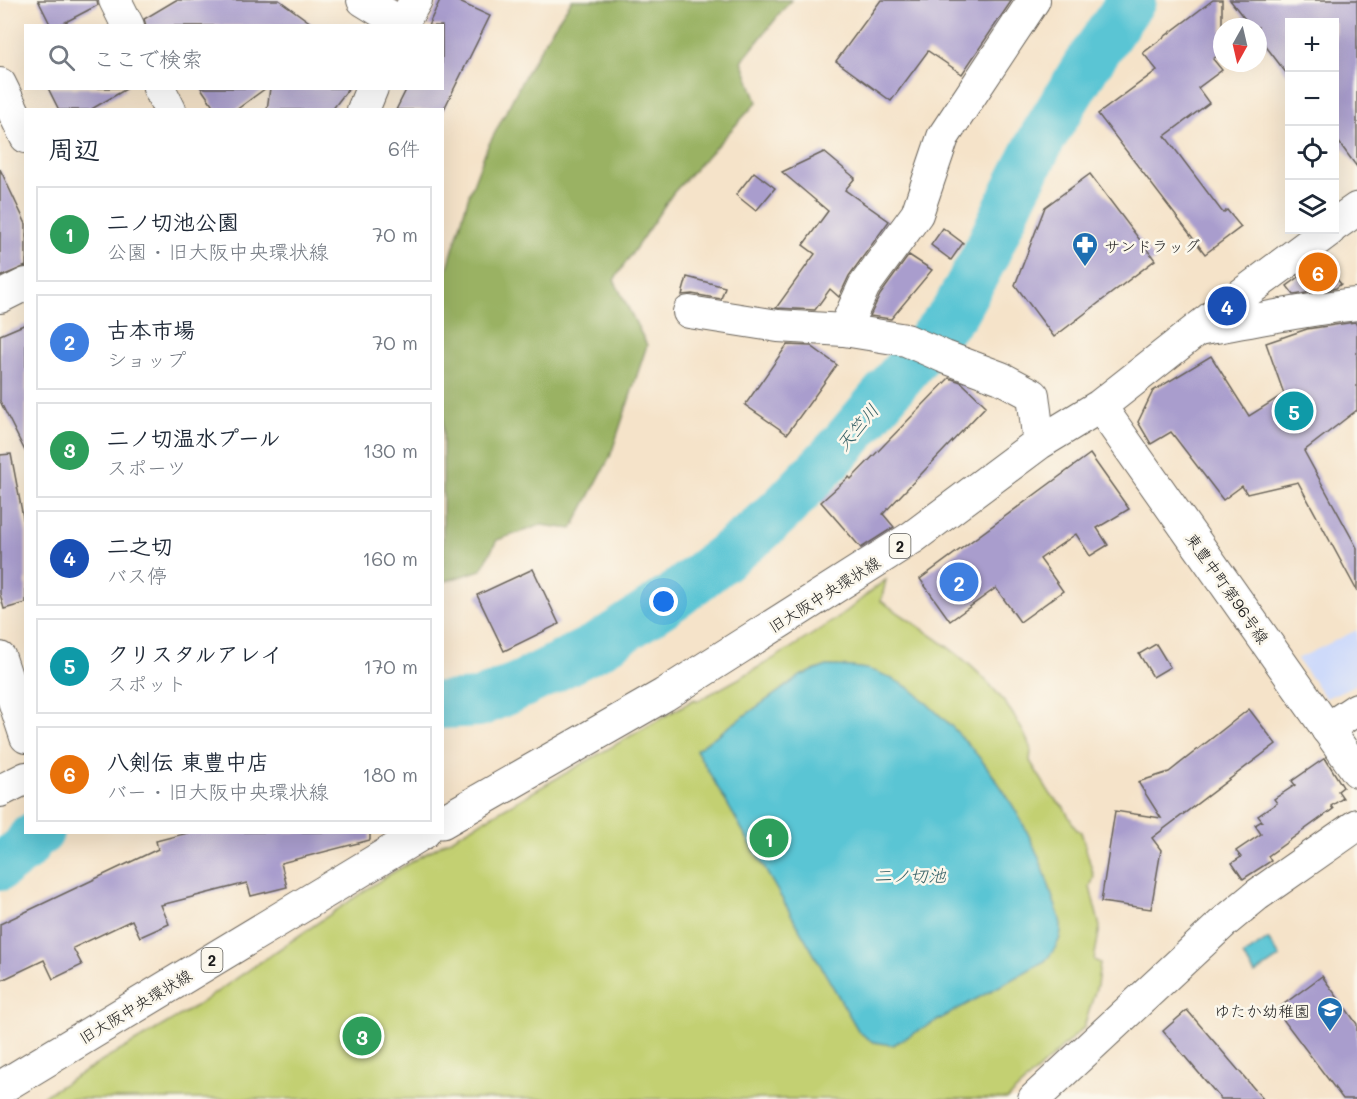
<!DOCTYPE html>
<html lang="ja">
<head>
<meta charset="utf-8">
<style>
	:root { --surface:#fff; --page:#f6f6f7; --text:#1f2937; --muted:#747a83; --line:#e0e1e3; --accent:#1f6fb2 }
	body { margin:0; font-family:Mali,"Klee One",sans-serif; background:var(--page); color:var(--text) }
	.controls { position:absolute; right:18px; top:18px; display:grid; overflow:hidden; border-radius:0px; box-shadow:0 6px 24px #0002 }
	.controls button { width:54px; height:54px; display:grid; place-items:center; padding:0; border:0; border-bottom:2px solid var(--line); background:var(--surface); color:var(--text); font:30px sans-serif }
	.compass { position:absolute; left:1213px; top:18px; width:54px; height:54px; border-radius:50%; background:var(--surface); box-shadow:0 6px 24px #0002; rotate:188deg }
	.you { position:absolute; left:664px; top:602px; width:21px; height:21px; margin:-15px; border:4px solid #fff; border-radius:50%; background:#1a73e8; box-shadow:0 0 0 9px #1a73e833 }
	.badge { display:grid; place-items:center; width:39px; height:39px; border-radius:50%; background:var(--accent); color:#fff; font-size:20px; font-weight:700 }
	.pin { position:absolute; translate:-50% -50%; border:3px solid #fff; box-shadow:0 2px 6px #0006 }
	.list { margin:0; padding:0; list-style:none }
	h2 { display:flex; justify-content:space-between; align-items:center; height:78px; margin:0; padding:0 24px; font-size:26px }
	h2 small { font-size:20px; font-weight:400; color:var(--muted) }
	.list li { display:grid; grid-template-columns:39px 1fr auto; gap:18px; align-items:center; box-sizing:border-box; height:96px; margin:0 12px 12px; padding:0 12px; border:2px solid var(--line); border-radius:0px }
	.list b { display:block; font-size:22px; white-space:nowrap }
	.list p { margin:0; font-size:20px; white-space:nowrap; color:var(--muted) }
	.list em { font-size:20px; font-style:normal; color:var(--muted) }
	.icon { flex:none; width:33px; height:33px; fill:none; stroke:currentColor; stroke-width:2; stroke-linecap:round; stroke-linejoin:round }
	.map { position:relative; flex:none; width:1357px; height:1099px; overflow:hidden }
	.search { position:absolute; background:var(--surface); box-shadow:0 6px 24px #0002; left:24px; top:24px; width:420px; height:66px; display:flex; align-items:center; gap:15px; box-sizing:border-box; padding:0 21px; border-radius:0px; color:var(--muted); font-size:22px }
	.panel { position:absolute; background:var(--surface); box-shadow:0 6px 24px #0002; left:24px; top:108px; width:420px; height:726px; border-radius:0px }
	.map>svg:first-child { display:block }
	.built { fill:#cedafa }
	.green { fill:#c3d072; stroke:#707647; stroke-width:1.5 }
	.forest { fill:#9ab264; stroke:#5b6740; stroke-width:1.5 }
	.water { fill:#5ac5d4; stroke:#3b7078; stroke-width:1.5 }
	.lines { fill:none; stroke-linecap:round; stroke-linejoin:round }
	.river { stroke:#5ac5d4; stroke-width:48 }
	.building { fill:#a99dcd }
	.minor-casing { stroke:#686259; stroke-width:34 }
	.major-casing { stroke:#686259; stroke-width:35 }
	.minor { stroke:#fff; stroke-width:32 }
	.major { stroke:#fff; stroke-width:33 }
	.labels { text-anchor:middle; dominant-baseline:central; stroke-width:5; stroke-linejoin:round; paint-order:stroke }
	.shield { fill:#fbf7ec; stroke:#5f5e5a; stroke-width:1.5 }
	.shield-label { font-size:15px; font-weight:bold; fill:#1c1c1c }
	.poi-label { font-size:16px; fill:#1c1c1c; stroke:#fbf7ec; text-anchor:start }
	.street-label { font-size:16px; fill:#1c1c1c; stroke:#fbf7ec }
	.water-label { font-size:18px; font-style:italic; fill:#356066; stroke:#fbf7ec }
</style>
</head>
<body>
<div class="map">
<svg width="1357" height="1099" viewBox="0 0 1357 1099">
	<rect width="100%" height="100%" fill="#fbf7ec"/>
	<filter id="ink" filterUnits="userSpaceOnUse"><feTurbulence type="fractalNoise" baseFrequency=".0167" numOctaves="2"/><feDisplacementMap in="SourceGraphic" scale="12" xChannelSelector="R" yChannelSelector="G"/><feConvolveMatrix kernelMatrix="1 2 1 2 8 2 1 2 1" color-interpolation-filters="sRGB"/></filter>
	<filter id="wash" filterUnits="userSpaceOnUse"><feTurbulence type="fractalNoise" baseFrequency=".008" numOctaves="4" result="noise"/><feDisplacementMap in="SourceGraphic" scale="24" xChannelSelector="R" yChannelSelector="G"/><feGaussianBlur stdDeviation="1.35" result="paint"/><feColorMatrix in="noise" values="0 0 0 0 0 0 0 0 0 0 0 0 0 0 0 0 0 1.4 0 .05"/><feComposite in="paint" operator="in"/></filter>
	<g filter="url(#wash)">
		<rect width="100%" height="100%" fill="#f5e3c9"/>
		<polygon class="built" points="1357,630 1357,684 1326,698 1297,659"/>
		<path class="green" d="M886,580l-5,21c59,40 118,74 148,143l2,6 -1,11 21,34 13,13 12,21 5,3 13,45 -4,10 10,40 -6,33 6,3 -3,22 -13,42 -77,72h-969l158,-93 189,-129 310,-178 2,2c49,-25 97,-54 142,-84 17,-12 30,-26 47,-37z"/>
		<polygon class="forest" points="572,0 791,0 742,61 757,102 673,193 614,280 647,345 610,457 572,529 541,525 497,540 481,570 443,582 443,284 469,195 486,150 525,75 549,34"/>
		<g class="water">
			<path d="M827,666c37,0 50,3 82,22 9,6 16,14 24,21 56,49 100,118 120,190 3,8 9,21 8,30 0,13 -8,23 -16,32l-152,84 -20,-3 -14,-10 -163,-282 106,-75z"/>
			<polygon points="1268,939 1280,957 1255,974 1243,956"/>
		</g>
		<g class="lines">
			<g class="river">
				<polyline points="442,705 479,703 525,683 600,645 676,595 758,531 781,510 839,449 955,311 985,256 1013,195 1044,135 1086,66 1132,0"/>
				<polyline points="0,867 25,848 32,837 40,832"/>
			</g>
		</g>
		<g id="blocks">
			<g class="building">
				<polygon points="38,0 97,0 98,5 58,26 51,26"/>
				<polygon points="176,0 279,0 315,26 146,26 144,19"/>
				<polygon points="440,0 455,0 490,16 442,113 442,110 396,110 407,88 442,88 442,26 428,26"/>
				<polygon points="881,0 1012,0 962,74 928,51 891,101 836,61"/>
				<polygon points="1213,0 1222,0 1222,52 1213,59 1222,70 1198,88 1209,103 1165,136 1223,213 1227,210 1241,227 1205,254 1098,114 1157,70 1143,53"/>
				<polygon points="1230,0 1357,0 1357,167 1335,137 1335,22 1290,22 1290,78 1258,36 1258,27 1251,27"/>
				<polygon points="48,88 128,88 90,110 59,110"/>
				<polygon points="201,88 266,88 236,110 216,110"/>
				<polygon points="270,88 349,88 332,110 267,110"/>
				<polygon points="824,152 855,178 845,190 889,221 849,276 839,297 830,289 815,310 776,308 815,254 803,245 828,211 782,172"/>
				<polygon points="0,169 26,224 26,266 0,277"/>
				<polygon points="754,172 775,188 756,211 736,195"/>
				<polygon points="1090,174 1155,260 1054,337 1015,285 1045,207"/>
				<polygon points="943,228 963,243 951,260 931,245"/>
				<polygon points="909,255 932,270 891,319 870,316 880,295"/>
				<polygon points="1321,261 1341,284 1336,288 1294,295 1287,286"/>
				<polygon points="687,277 725,287 721,299 692,294 682,295"/>
				<polygon points="1355,322 1357,326 1357,410 1304,451 1357,548 1357,591 1298,482 1247,494 1242,486 1223,500 1171,432 1151,444 1138,422 1153,391 1211,356 1249,416 1284,394 1266,343 1307,329"/>
				<polygon points="26,324 26,453 0,401 0,335"/>
				<polygon points="787,345 811,346 837,365 787,434 745,405"/>
				<polygon points="949,378 961,382 986,406 883,514 894,527 861,548 821,502 849,477 851,479"/>
				<polygon points="11,454 26,533 26,603 4,609 0,594 0,455"/>
				<polygon points="1090,454 1129,509 1097,528 1108,545 1090,556 1076,534 1040,559 1063,591 1020,622 996,588 950,621 920,579"/>
				<polygon points="533,569 559,624 504,651 477,595"/>
				<polygon points="1156,644 1170,667 1153,677 1139,654"/>
				<polygon points="1249,709 1276,744 1152,838 1161,850 1151,909 1101,902 1115,811 1161,818 1138,782 1169,772"/>
				<polygon points="1325,758 1343,787 1338,791 1343,798 1331,806 1333,809 1268,856 1271,861 1243,879 1232,863 1241,857 1236,851 1261,834 1255,825 1262,821 1258,816 1277,803 1274,799 1295,785 1292,781"/>
				<polygon points="191,832 370,832 370,840 281,863 287,887 251,896 247,883 161,905 169,924 140,937 132,920 73,948 82,965 53,979 44,960 0,981 0,924 158,849 156,841"/>
				<polygon points="1322,976 1357,1024 1357,1099 1343,1099 1276,1010"/>
				<polygon points="1187,1010 1263,1099 1221,1099 1163,1031"/>
			</g>
		</g>
	</g>
	<g filter="url(#ink)">
		<use href="#blocks" fill-opacity="0" stroke="#686259" stroke-width="1.5"/>
		<g class="lines">
			<defs>
				<g id="minor">
					<polyline points="115,0 128,26"/>
					<polyline points="363,0 402,24"/>
					<polyline points="401,26 416,0"/>
					<polyline points="0,84 26,137"/>
					<polyline points="159,88 170,110"/>
					<polyline points="363,110 372,88"/>
					<polyline points="0,297 26,284"/>
					<polyline points="689,312 778,326 844,330 906,340 945,357 1001,378 1033,395 1039,443"/>
					<polyline points="844,330 864,286 917,214 943,137 1034,0"/>
					<path d="M1197,330c54,-8 106,-21 160,-26"/>
					<polyline points="1100,406 1357,771"/>
					<polyline points="0,658 26,737"/>
					<polyline points="1327,729 1357,709"/>
					<polyline points="0,791 26,778"/>
					<polyline points="1034,1099 1223,923 1257,895 1357,825"/>
				</g>
				<g id="major">
					<polyline points="1334,225 1357,209"/>
					<polyline points="442,822 664,695 913,537 1039,443 1100,406 1227,306 1329,230"/>
					<polyline points="0,1088 424,832"/>
				</g>
			</defs>
			<use href="#minor" class="minor-casing"/>
			<use href="#major" class="major-casing"/>
			<use href="#minor" class="minor"/>
			<use href="#major" class="major"/>
		</g>
	</g>
	<defs>
		<symbol id="pharmacy-pin" viewBox="-11 -11 22 30"><path d="M0 17L-7.5 6A9.5 9.5 0 1 1 7.5 6Z" fill="#1f6fb2" stroke="#fbf7ec"/><path d="M-2-6h4v4h4v4h-4v4h-4v-4h-4v-4h4Z" fill="#fff"/></symbol>
		<symbol id="school-pin" viewBox="-11 -11 22 30"><path d="M0 17L-7.5 6A9.5 9.5 0 1 1 7.5 6Z" fill="#1f6fb2" stroke="#fbf7ec"/><path d="M0-5L7-2L0 1L-7-2ZM-4 1L0 2.5L4 1V4Q0 6-4 4Z" fill="#fff"/></symbol>
	</defs>
	<g fill-rule="evenodd">
		<use href="#pharmacy-pin" x="1070" y="230" width="30" height="40"/>
		<use href="#school-pin" x="1315" y="995" width="30" height="40"/>
	</g>
	<g class="labels">
		<g class="shield">
			<rect x="889.5" y="534" width="21" height="24" rx="4.5"/>
			<rect x="201.5" y="948" width="21" height="24" rx="4.5"/>
		</g>
		<g class="shield-label">
			<text x="900" y="546">2</text>
			<text x="212" y="960">2</text>
		</g>
		<g class="poi-label">
			<text x="1104" y="245">サンドラッグ</text>
			<text x="1310" y="1010" text-anchor="end">ゆたか幼稚園</text>
		</g>
		<g class="street-label">
			<text transform="translate(1228 588) rotate(55)">東豊中町第96号線</text>
			<text transform="translate(824 594) rotate(-32)">旧大阪中央環状線</text>
			<text transform="translate(135 1006) rotate(-31)">旧大阪中央環状線</text>
		</g>
		<g class="water-label">
			<text transform="translate(857 427) rotate(-50)">天竺川</text>
			<text x="910" y="875">二ノ切池</text>
		</g>
	</g>
</svg>
<div class="controls">
<button>+</button>
<button>−</button>
<button><svg class="icon" aria-label="locate" viewBox="0 0 24 24"><circle cx="12" cy="12" r="6"/><path d="M12 2v4M12 18v4M2 12h4M18 12h4"/></svg></button>
<button><svg class="icon" aria-label="layers" viewBox="0 0 24 24"><path d="M12 4l9 5-9 5-9-5zM3 14l9 5 9-5"/></svg></button>
</div>
<svg class="compass" viewBox="-18 -18 36 36"><path d="M0-13l5 13h-10z" fill="#e53935"/><path d="M0 13l5-13h-10z" fill="#747a83"/></svg>
<div class="you"></div>
<div class="pin badge" style="left:769px;top:838px;background:#2e9e5b">1</div>
<div class="pin badge" style="left:959px;top:582px;background:#3f7fe0">2</div>
<div class="pin badge" style="left:362px;top:1036px;background:#2e9e5b">3</div>
<div class="pin badge" style="left:1227px;top:306px;background:#1a4fb4">4</div>
<div class="pin badge" style="left:1294px;top:411px;background:#0f9aa8">5</div>
<div class="pin badge" style="left:1318px;top:272px;background:#e8710a">6</div>
<div class="search"><svg class="icon" aria-label="search" viewBox="0 0 24 24"><circle cx="10" cy="10" r="6"/><path d="M15 15l6 6"/></svg>ここで検索</div>
<section class="panel">
<h2>周辺<small>6件</small></h2>
<ul class="list">
<li><span class="badge" style="background:#2e9e5b">1</span><div><b>二ノ切池公園</b><p>公園 · 旧大阪中央環状線</p></div><em>70 m</em></li>
<li><span class="badge" style="background:#3f7fe0">2</span><div><b>古本市場</b><p>ショップ</p></div><em>70 m</em></li>
<li><span class="badge" style="background:#2e9e5b">3</span><div><b>二ノ切温水プール</b><p>スポーツ</p></div><em>130 m</em></li>
<li><span class="badge" style="background:#1a4fb4">4</span><div><b>二之切</b><p>バス停</p></div><em>160 m</em></li>
<li><span class="badge" style="background:#0f9aa8">5</span><div><b>クリスタルアレイ</b><p>スポット</p></div><em>170 m</em></li>
<li><span class="badge" style="background:#e8710a">6</span><div><b>八剣伝 東豊中店</b><p>バー · 旧大阪中央環状線</p></div><em>180 m</em></li>
</ul>
</section>
</div>
</body>
</html>
